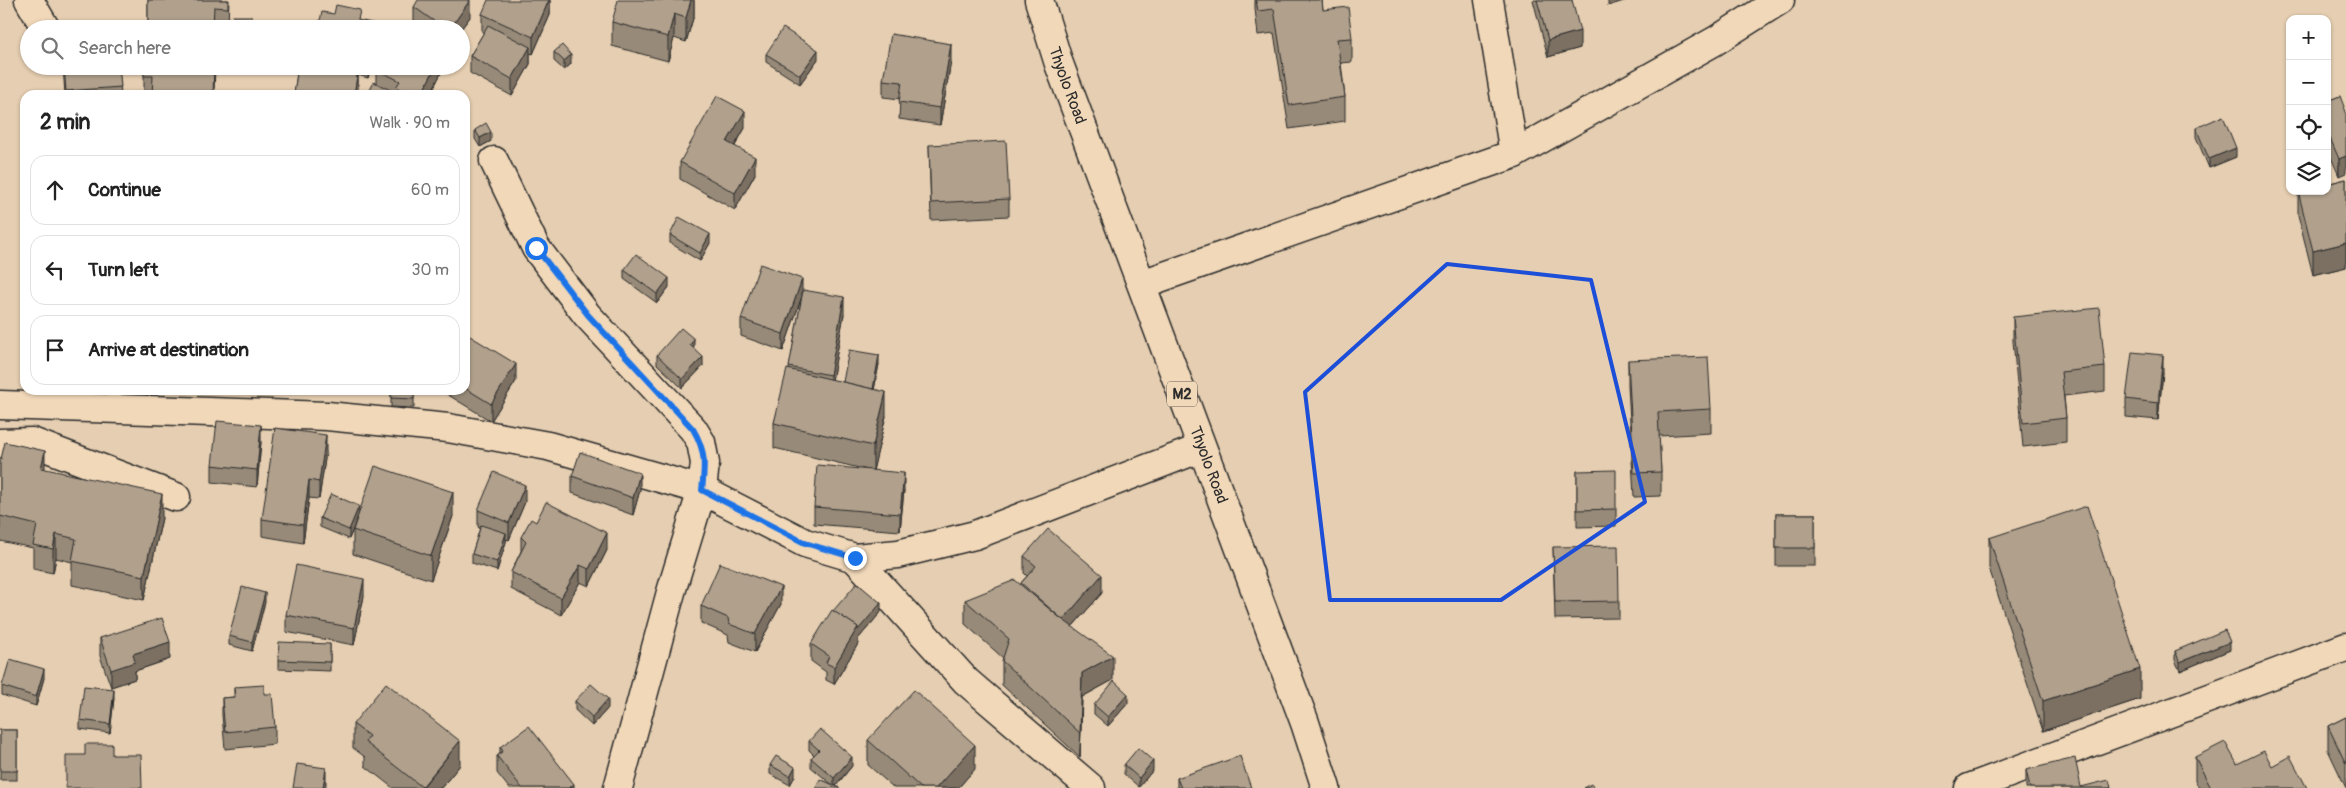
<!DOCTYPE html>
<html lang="en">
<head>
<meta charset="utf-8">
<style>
	:root { --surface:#fff; --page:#f6f6f6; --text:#222; --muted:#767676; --line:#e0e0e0 }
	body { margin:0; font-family:Pangolin,sans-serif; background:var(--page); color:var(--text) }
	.controls { position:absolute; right:15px; top:15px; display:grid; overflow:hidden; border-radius:10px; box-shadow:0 1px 4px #0004 }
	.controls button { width:45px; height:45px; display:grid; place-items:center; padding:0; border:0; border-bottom:1px solid var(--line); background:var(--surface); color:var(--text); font:25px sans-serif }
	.stop { position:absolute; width:15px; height:15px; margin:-11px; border:4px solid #1a73e8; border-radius:50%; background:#fff }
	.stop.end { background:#1a73e8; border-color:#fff; box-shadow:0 1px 5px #0008 }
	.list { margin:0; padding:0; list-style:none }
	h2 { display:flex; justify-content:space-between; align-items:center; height:65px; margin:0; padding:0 20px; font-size:21px }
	h2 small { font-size:16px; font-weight:400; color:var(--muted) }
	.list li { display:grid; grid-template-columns:32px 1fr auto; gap:15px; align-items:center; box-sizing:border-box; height:70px; margin:0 10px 10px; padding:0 10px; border:1px solid var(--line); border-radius:15px }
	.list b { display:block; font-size:19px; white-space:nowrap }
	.list em { font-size:16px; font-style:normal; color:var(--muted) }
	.icon { flex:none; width:28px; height:28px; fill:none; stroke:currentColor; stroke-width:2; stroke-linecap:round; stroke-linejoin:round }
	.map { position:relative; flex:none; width:2346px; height:788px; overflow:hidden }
	.search { position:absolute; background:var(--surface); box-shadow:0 1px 4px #0004; left:20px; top:20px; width:450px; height:55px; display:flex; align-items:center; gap:12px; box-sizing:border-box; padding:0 18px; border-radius:28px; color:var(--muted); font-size:19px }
	.panel { position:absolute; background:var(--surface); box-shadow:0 1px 4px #0004; left:20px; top:90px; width:450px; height:305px; border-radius:15px }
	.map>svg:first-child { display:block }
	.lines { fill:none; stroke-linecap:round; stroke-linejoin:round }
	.minor-casing { stroke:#2b2b2b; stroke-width:31 }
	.highway-casing { stroke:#2b2b2b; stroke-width:31 }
	.minor { stroke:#f1d8b9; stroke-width:28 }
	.highway { stroke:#f1d8b9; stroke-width:28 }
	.wall { fill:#978a78; stroke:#2b2b2b }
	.shaded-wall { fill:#7b7062; stroke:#2b2b2b }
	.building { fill:#b0a08c; stroke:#2b2b2b }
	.route { stroke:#1a73e8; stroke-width:6 }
	.marked { fill:none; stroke:#1d4ed8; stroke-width:4; stroke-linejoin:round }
	.labels { text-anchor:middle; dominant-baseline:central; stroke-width:5; stroke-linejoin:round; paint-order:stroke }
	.shield { fill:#f1d8b9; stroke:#665f56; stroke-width:1 }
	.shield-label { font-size:15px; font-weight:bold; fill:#2b2b2b }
	.street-label { font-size:16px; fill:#2b2b2b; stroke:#f1d8b9 }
</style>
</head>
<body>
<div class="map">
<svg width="2346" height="788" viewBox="0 0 2346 788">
	<rect width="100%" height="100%" fill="#e5ceb1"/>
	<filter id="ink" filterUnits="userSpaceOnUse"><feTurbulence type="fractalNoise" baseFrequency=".02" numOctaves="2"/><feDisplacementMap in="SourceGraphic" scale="10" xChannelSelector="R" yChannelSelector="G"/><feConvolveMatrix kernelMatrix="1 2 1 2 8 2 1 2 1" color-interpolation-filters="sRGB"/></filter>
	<g filter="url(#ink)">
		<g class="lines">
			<defs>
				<g id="minor">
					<polyline points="29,0 46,29"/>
					<polyline points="1489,0 1514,154"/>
					<polyline points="494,161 536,248 587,315 693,429 701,442 705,463 702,490 671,592 618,788"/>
					<polyline points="1142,284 1514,154 1715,41 1780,0"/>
					<polyline points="0,405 327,416 448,428 548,446 702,490 805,543 855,558 898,554 975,535 1201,448"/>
					<polyline points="0,443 32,442 176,497"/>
					<polyline points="855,558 966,681 1091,788"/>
					<polyline points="1969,788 2346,647"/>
				</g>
				<g id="highway">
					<path id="s1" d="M1039,0l20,64 246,659 21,65"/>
				</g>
			</defs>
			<use href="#minor" class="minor-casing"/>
			<use href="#highway" class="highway-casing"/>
			<use href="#minor" class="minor"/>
			<use href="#highway" class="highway"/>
		</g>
		<g class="wall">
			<polygon points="148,0 229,0 228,25 214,24 213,29 148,29"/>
			<polygon points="550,0 550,15 533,54 530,53 530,64 512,96 470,73 470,56 484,32 482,32 482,14"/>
			<polygon points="694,0 694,15 686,42 674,38 668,61 612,46 612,22"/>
			<polygon points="1255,0 1322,0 1323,10 1352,38 1352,62 1341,63 1345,97 1345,121 1289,129 1274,33 1258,35 1255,9"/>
			<polygon points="1533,0 1572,0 1580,48 1548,57"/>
			<polygon points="414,7 470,17 461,29 421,29 414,24"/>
			<polygon points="554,52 571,64 564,70 554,61"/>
			<polygon points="766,54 818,59 800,84 766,62"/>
			<polygon points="951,61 940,125 899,119 900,99 883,97 883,80"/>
			<polygon points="63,66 119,66 121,95 65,95"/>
			<polygon points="144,66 215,66 214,95 152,95 152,93 144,93"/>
			<polygon points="298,66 371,66 368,78 358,75 358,87 357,95 294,95"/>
			<polygon points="441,66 441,73 430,95 369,95 369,92 376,83 376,69"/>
			<polygon points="2340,96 2339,176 2327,148 2327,101"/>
			<polygon points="745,128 735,146 755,174 735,210 680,179 680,162"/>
			<polygon points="2196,128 2236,157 2209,168 2196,137"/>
			<polygon points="475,130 491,141 480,147 475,139"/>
			<polygon points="929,145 1009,199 1009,216 931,220"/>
			<polygon points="2346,179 2346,267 2313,275 2298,215 2298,191"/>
			<polygon points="670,235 710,243 700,261 670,243"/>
			<polygon points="624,270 669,287 657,303 624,279"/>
			<polygon points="802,296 783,351 741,336 741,319 802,296 844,314 832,380 843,382 879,364 874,389 886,416 873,470 904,490 900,531 814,524 814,507 868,470 774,448 774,423 789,369"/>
			<polygon points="2013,317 2105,367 2105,391 2064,396 2066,418 2066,442 2023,447 2013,341"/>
			<polygon points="465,333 516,381 491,421 440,390 465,390"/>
			<polygon points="693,348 703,366 682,388 657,364 657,355"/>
			<polygon points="1628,360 1711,409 1711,433 1659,436 1661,472 1661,496 1634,497 1628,385"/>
			<polygon points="2163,372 2158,420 2126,417 2126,399"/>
			<polygon points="391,390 414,390 414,408 391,407"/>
			<polygon points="261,442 257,487 212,482 212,465"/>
			<polygon points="326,452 319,499 309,498 303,543 262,536 262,519"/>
			<polygon points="0,463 45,469 162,518 144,600 72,585 72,562 56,558 53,573 33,569 33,548 0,541"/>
			<polygon points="1577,471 1616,509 1616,526 1577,527"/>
			<polygon points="572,476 640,490 633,515 572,493"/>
			<polygon points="525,502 509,540 506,539 506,542 497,571 472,563 472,554 480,528 478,527 478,510"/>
			<polygon points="359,511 453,516 431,580 353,554 353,529 349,539 320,527 320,518"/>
			<rect x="1776" y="514" width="39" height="52"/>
			<polygon points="536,522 607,550 589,586 580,582 561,615 511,589 511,572 521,551 521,537"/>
			<polygon points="1989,538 2140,699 2043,731 1989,568"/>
			<polygon points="1553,547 1619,601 1619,618 1555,619"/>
			<polygon points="1024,556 1102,593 1072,627 1113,680 1082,697 1080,757 1002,685 1002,661 1003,658 965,624 965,600 1021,585 1021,583 1027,576 1024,573"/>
			<polygon points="364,596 354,645 286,632 286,615"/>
			<polygon points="265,602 252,651 229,645 229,636"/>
			<polygon points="781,604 755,652 729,642 728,635 701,623 701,606"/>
			<polygon points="833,611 881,612 858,639 858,644 834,684 826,680 826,672 811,661 811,644"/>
			<polygon points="100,638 170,659 135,671 135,679 111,687 100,656"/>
			<polygon points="330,644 330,671 278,669 278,660"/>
			<polygon points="2230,650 2180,671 2175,660 2175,651"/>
			<polygon points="44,678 36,706 2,695 2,686"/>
			<polygon points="234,687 264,694 275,727 275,744 225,749 222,715 222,698 234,697"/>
			<polygon points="114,698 110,733 80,729 80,720"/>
			<polygon points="575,701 608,708 592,726 575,710"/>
			<polygon points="1128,703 1108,726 1094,714 1094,705"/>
			<polygon points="2346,717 2346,788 2328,750 2328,726"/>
			<polygon points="353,724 460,765 441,788 393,788 365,766 365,757 353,748"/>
			<rect x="0" y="730" width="17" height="50"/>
			<polygon points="868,740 975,769 958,788 894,788 868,765"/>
			<polygon points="809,741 852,766 836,786 830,783 811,767 811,758 814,755 809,750"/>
			<polygon points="500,747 574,788 509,788 497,773 497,756 500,753"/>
			<polygon points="2195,757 2237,764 2307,788 2199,788 2195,781"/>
			<polygon points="770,765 795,776 790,785 770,774"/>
			<polygon points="1124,765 1153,770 1139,787 1124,774"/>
			<polygon points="2026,770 2081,787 2111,788 2026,788"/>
			<polygon points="1177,778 1251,788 1177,788"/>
		</g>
		<g class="shaded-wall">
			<polygon points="470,0 470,17 461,29 450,29"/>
			<polygon points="549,0 550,0 550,15 533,54 533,37"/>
			<polygon points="691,0 694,0 694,15 686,42 686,18"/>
			<polygon points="1608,0 1627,0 1608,6"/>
			<polygon points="674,14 674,38 668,61 668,37"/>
			<polygon points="1580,31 1580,48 1548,57 1548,40"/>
			<polygon points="951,44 951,61 940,125 940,108"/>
			<polygon points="530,47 530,64 512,96 512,79"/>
			<polygon points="818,50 818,59 800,84 800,75"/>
			<polygon points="571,55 571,64 564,70 564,61"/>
			<polygon points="368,66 371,66 368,78"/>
			<polygon points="436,66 441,66 441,73 430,95 421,95"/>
			<polygon points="358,69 358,87 357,95 354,95"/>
			<polygon points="745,111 745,128 727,159 727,142"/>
			<polygon points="491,132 491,141 480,147 480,138"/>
			<polygon points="2236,148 2236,157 2209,168 2209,159"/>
			<polygon points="2346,156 2346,173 2339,176 2339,159"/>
			<polygon points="755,157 755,174 735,210 735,193"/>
			<polygon points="710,234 710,243 700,261 700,253"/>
			<polygon points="2346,243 2346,267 2313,275 2313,251"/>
			<polygon points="669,278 669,287 657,303 657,294"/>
			<polygon points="802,279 802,296 783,351 783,334"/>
			<polygon points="844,297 844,314 830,392 830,375"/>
			<polygon points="694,339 694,347 690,345"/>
			<polygon points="879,355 879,364 872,401 872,393"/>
			<polygon points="2163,355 2163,372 2158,420 2158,403"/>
			<polygon points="703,357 703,366 682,388 682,379"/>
			<polygon points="516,364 516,381 491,421 491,404"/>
			<polygon points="886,392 886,416 873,471 873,446"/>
			<polygon points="261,425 261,442 257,487 257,470"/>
			<polygon points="326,435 326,452 319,499 319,482"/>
			<polygon points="45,451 45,475 41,468"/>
			<polygon points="640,473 640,490 633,515 633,498"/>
			<polygon points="904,473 904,490 900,531 900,514"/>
			<polygon points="309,480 309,498 303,543 303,525"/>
			<polygon points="525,485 525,502 509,540 509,523"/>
			<polygon points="453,492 453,516 431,580 431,556"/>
			<polygon points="162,494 162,518 144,600 144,576"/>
			<polygon points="359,506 359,514 349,539 349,530"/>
			<polygon points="506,533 506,542 497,571 497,562"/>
			<polygon points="607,533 607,550 589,586 589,569"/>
			<polygon points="56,534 56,558 53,573 53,549"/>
			<polygon points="580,565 580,582 561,615 561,598"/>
			<polygon points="1102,575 1102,593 1063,637 1063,620"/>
			<polygon points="364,579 364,596 354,645 354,628"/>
			<polygon points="781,587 781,604 755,652 755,634"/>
			<polygon points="265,593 265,602 252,651 252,642"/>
			<polygon points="881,603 881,612 858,639 858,644 834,684 834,667 858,627"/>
			<polygon points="170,642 170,659 135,671 135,679 111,687 111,670 133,654"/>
			<polygon points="2230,642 2230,650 2180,671 2180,662"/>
			<polygon points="1113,656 1113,680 1082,697 1080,757 1082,673"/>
			<polygon points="44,669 44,678 36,706 36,697"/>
			<polygon points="2140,669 2140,699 2043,731 2043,701"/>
			<polygon points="114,689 114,698 110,733 110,724"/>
			<polygon points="1128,694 1128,703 1108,726 1108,717"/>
			<polygon points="608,699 608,708 592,726 592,717"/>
			<polygon points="460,741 460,765 441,788 422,788"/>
			<polygon points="975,745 975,769 958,788 936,788"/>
			<polygon points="852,757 852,766 834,787 834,778"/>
			<polygon points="1153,761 1153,770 1139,787 1139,778"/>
			<polygon points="795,767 795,776 790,785 790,776"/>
			<polygon points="326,768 326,785 325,788 323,788"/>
			<polygon points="574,784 574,788 569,788"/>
		</g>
		<g class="building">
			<polygon points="148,0 228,0 228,8 214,7 213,27 148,27"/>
			<polygon points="418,0 470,0 450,29 445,29 414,7"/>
			<polygon points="488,0 549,0 533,37 482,14"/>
			<polygon points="618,0 691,0 686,18 674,14 668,37 612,22"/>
			<polygon points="1256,0 1322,0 1323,10 1348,7 1352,38 1337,39 1345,97 1289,105 1274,9 1258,11"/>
			<polygon points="1537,0 1572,0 1580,31 1548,40"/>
			<polygon points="336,5 360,10 358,20 376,24 375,29 318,29 322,12 334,14"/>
			<rect x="233" y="16" width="18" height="13"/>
			<polygon points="488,25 530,47 512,79 470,56"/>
			<polygon points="783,28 818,50 800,75 766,54"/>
			<polygon points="891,34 951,44 940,108 899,102 902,82 883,80"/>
			<polygon points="562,45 571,55 564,61 554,52"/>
			<polygon points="64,66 119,66 121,87 66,91"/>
			<polygon points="144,66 214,66 213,95 152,95 153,76 144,76"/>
			<polygon points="298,66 333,66 358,69 354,95 300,95 294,94"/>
			<polygon points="377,66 436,66 421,95 411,95 396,87 400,81 376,69"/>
			<polygon points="374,82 394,92 392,95 374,95 369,92"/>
			<polygon points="120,94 120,95 90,95"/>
			<polygon points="717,96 745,111 727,142 755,157 735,193 680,162"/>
			<polygon points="2340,96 2346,112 2346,156 2339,159 2327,131 2327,101"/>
			<polygon points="2223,116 2236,148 2209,159 2196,128"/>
			<polygon points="486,123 491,132 480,138 475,130"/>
			<polygon points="1006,141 1009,199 931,203 929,145"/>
			<polygon points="2346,179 2346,243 2313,251 2298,191 2327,191 2327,184"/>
			<polygon points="679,217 710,234 700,253 670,235"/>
			<polygon points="636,254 669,278 657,294 624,270"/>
			<polygon points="760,264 802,279 783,334 741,319"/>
			<polygon points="803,290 844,297 830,375 789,367"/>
			<polygon points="2099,308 2105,367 2061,372 2066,418 2023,423 2013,317"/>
			<polygon points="681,328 694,339 690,345 703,357 682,379 657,355"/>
			<polygon points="465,333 516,364 491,404 465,388"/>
			<polygon points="849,350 879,355 873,389 843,382"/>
			<polygon points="2132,352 2163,355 2158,403 2126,399"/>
			<polygon points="1708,357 1711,409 1658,412 1661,472 1634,473 1628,360"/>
			<polygon points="787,369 886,392 873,446 774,423"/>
			<polygon points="391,390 414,390 414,399 391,398"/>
			<polygon points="217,421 261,425 257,470 212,465"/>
			<polygon points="275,428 326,435 319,482 309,480 303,525 262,519"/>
			<polygon points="5,442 45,451 41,468 162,494 144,576 72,561 76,539 56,534 53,549 33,545 37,525 0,516 0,463"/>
			<polygon points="580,452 640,473 633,498 572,476"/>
			<polygon points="817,465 904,473 900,514 814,507"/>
			<polygon points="375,466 453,492 431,556 353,530"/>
			<polygon points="1616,470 1616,509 1577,510 1577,471"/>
			<polygon points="494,472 525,485 509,523 478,510"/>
			<polygon points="331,494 359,506 349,530 320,518"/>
			<polygon points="546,502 607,533 589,569 580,565 561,598 511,572 526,542 521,537 531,519 536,522"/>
			<polygon points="2087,506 2140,669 2043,701 1989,538"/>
			<rect x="1776" y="514" width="39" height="34"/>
			<polygon points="481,525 506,533 497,562 472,554"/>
			<polygon points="1048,529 1102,575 1063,620 1021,583 1036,566 1024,556"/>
			<polygon points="1618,546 1619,601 1555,602 1553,547"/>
			<polygon points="720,563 781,587 755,634 729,624 728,618 701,606"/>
			<polygon points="296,565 364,579 354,628 286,615"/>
			<polygon points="1015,580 1059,617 1113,656 1082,673 1080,733 1002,661 1009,639 965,600"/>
			<polygon points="857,583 881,603 858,630 858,627 833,611"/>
			<polygon points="242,587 265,593 252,642 229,636"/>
			<polygon points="832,610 858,627 834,667 826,663 829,656 811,644"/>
			<polygon points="162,618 170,642 133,654 135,662 111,670 100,638"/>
			<polygon points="2225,630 2230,642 2180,662 2175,651"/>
			<polygon points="279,642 330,644 330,662 278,660"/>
			<polygon points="10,659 44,669 36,697 2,686"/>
			<polygon points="1114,681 1128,694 1108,717 1094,705"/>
			<polygon points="386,683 460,741 422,787 365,742 369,736 353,724"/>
			<polygon points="591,684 608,699 592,717 575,701"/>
			<polygon points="264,685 264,694 272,694 275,727 225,732 222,698 235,697 234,687"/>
			<polygon points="84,686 114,689 110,724 80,720"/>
			<polygon points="914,690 975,745 936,788 921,788 868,740"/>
			<polygon points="2346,717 2346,764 2328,726"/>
			<polygon points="529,726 574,784 569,788 522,788 497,756 503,751 500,747"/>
			<polygon points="820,729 852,757 834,778 811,758 819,750 809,741"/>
			<rect x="0" y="730" width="17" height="41"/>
			<polygon points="2225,742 2237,764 2264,751 2272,766 2290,756 2307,788 2211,788 2195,757"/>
			<polygon points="85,744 112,744 112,755 141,755 142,788 66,788 66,755 85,755"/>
			<polygon points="1138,748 1153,761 1139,778 1124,765"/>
			<polygon points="776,756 795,767 790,776 770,765"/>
			<polygon points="1240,756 1251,788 1181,788 1177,778"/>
			<polygon points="2075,758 2081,787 2109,780 2111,788 2030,788 2026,770"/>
			<polygon points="297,764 326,768 323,788 293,788"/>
			<polygon points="820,779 840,788 816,788"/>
			<polygon points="1592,784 1594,788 1584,788"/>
		</g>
	</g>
	<g class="lines" filter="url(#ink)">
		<path class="route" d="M536,248l52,67 105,114c13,22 12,36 9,61l103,53 50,15"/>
	</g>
	<path class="marked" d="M1447,264l144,16 54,222 -144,98h-171l-25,-208z"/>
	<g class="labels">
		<rect class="shield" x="1167" y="381.5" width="30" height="25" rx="4"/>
		<g class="shield-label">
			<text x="1182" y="394">M2</text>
		</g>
		<g class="street-label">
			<text stroke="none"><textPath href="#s1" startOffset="90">Thyolo Road</textPath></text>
			<text stroke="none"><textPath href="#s1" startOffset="495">Thyolo Road</textPath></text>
		</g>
	</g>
</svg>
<div class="controls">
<button>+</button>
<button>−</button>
<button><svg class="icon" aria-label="locate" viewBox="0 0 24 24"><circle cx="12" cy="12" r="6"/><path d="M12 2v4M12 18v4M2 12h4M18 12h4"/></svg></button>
<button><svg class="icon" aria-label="layers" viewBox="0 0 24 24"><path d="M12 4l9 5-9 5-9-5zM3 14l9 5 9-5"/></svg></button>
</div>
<div class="stop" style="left:536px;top:248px"></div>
<div class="stop end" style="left:855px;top:558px"></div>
<div class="search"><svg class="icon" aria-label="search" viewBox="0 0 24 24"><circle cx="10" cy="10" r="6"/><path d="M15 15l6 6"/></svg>Search here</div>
<section class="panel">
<h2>2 min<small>Walk · 90 m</small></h2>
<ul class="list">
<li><svg class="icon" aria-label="ahead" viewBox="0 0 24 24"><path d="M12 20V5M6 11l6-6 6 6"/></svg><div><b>Continue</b></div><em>60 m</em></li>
<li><svg class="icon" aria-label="left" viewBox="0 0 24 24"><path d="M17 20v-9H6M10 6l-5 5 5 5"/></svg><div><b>Turn left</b></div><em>30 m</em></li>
<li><svg class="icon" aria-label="arrive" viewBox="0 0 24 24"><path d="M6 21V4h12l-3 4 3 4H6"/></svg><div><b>Arrive at destination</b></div></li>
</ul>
</section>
</div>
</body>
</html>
